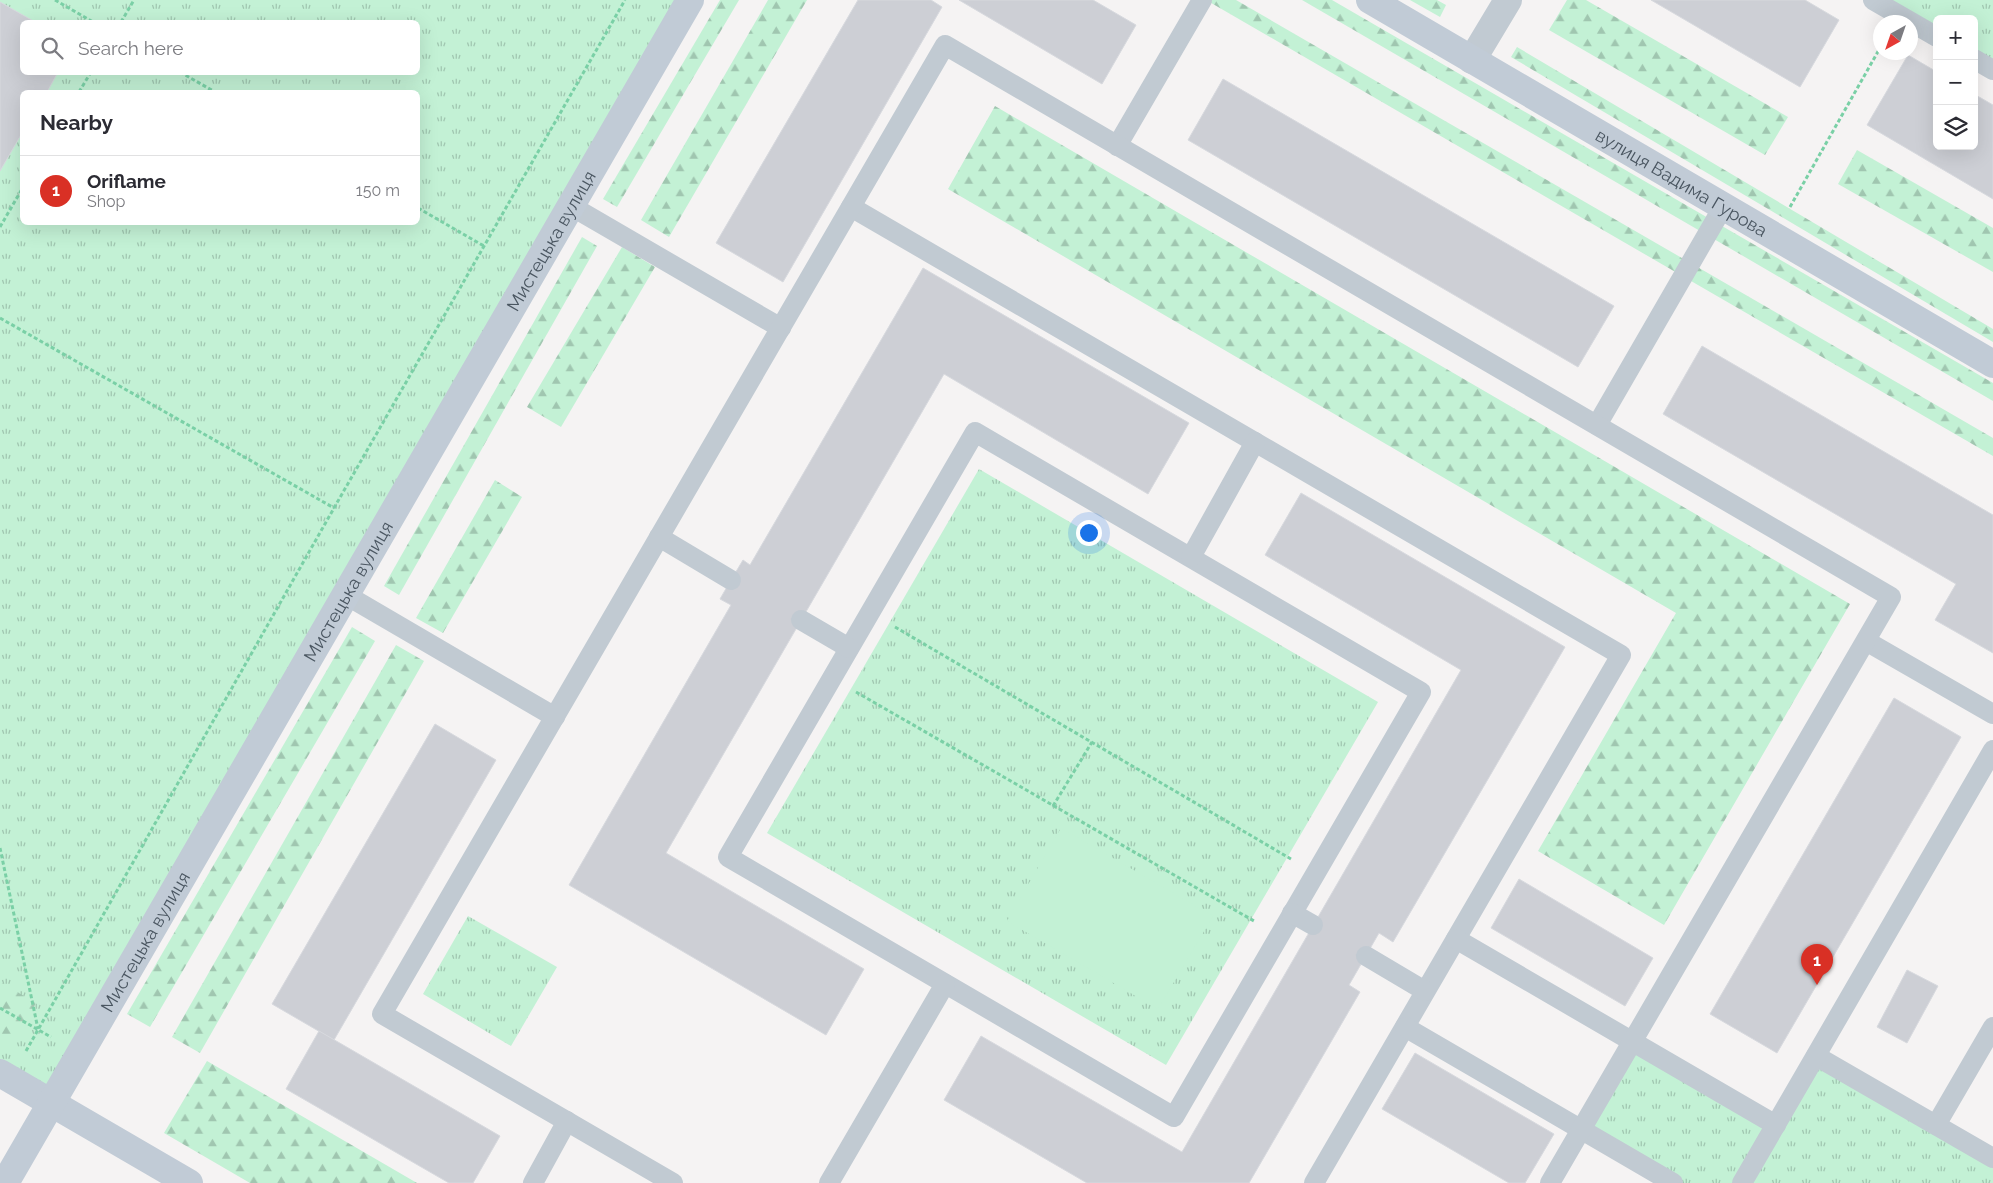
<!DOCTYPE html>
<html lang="en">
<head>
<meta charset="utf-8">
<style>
	:root { --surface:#fff; --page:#f2f2f3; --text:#2b2b33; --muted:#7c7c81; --line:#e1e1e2; --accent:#d93025 }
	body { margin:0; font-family:Raleway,sans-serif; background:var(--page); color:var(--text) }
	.controls { position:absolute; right:15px; top:15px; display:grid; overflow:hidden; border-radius:8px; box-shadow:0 5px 20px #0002 }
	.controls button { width:45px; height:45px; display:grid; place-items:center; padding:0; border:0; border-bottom:1px solid var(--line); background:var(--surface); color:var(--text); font:25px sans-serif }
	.compass { position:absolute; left:1873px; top:15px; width:45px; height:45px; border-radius:50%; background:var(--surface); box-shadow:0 5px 20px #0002; rotate:220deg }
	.you { position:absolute; left:1088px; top:532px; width:18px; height:18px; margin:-12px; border:4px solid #fff; border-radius:50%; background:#1a73e8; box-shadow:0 0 0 8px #1a73e833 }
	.badge { display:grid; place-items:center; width:32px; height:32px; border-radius:50%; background:var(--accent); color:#fff; font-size:16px; font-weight:700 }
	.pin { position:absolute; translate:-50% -41px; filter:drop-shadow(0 1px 2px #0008) }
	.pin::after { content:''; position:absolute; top:26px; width:18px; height:15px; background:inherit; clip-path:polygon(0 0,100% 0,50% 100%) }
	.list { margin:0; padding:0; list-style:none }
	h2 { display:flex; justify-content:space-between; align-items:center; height:65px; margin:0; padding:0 20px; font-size:21px }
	h2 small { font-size:16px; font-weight:400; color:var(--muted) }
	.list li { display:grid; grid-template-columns:32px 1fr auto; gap:15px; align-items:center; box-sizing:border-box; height:70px; padding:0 20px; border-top:1px solid var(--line) }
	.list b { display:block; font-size:19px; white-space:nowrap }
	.list p { margin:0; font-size:16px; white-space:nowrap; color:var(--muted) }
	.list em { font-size:16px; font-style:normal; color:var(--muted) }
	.icon { flex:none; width:28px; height:28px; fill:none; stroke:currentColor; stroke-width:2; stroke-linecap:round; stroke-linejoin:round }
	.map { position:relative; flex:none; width:1993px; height:1183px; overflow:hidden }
	.search { position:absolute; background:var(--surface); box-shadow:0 5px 20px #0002; left:20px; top:20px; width:400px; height:55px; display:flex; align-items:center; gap:12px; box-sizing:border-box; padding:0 18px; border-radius:8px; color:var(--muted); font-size:19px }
	.panel { position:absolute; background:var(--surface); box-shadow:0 5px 20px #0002; left:20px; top:90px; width:400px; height:135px; border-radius:8px }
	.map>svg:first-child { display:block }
	.grass { fill:url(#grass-tufts); fill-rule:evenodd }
	.forest { fill:url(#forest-firs) }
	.pitch { fill:#c3f1d5 }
	.building { fill:#cdcfd5; stroke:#d7d9de }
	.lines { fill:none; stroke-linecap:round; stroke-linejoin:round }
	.path { stroke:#7ad0a6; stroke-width:3; stroke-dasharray:4 2.5; stroke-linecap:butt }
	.lane { stroke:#c1cad2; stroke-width:20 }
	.street { stroke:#c1cad2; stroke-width:28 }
	.secondary { stroke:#c1cbd6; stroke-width:28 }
	.labels { text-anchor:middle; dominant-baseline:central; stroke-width:4; stroke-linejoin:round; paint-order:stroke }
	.street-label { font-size:18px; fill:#4a5661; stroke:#fff }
</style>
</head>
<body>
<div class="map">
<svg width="1993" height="1183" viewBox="0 0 1993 1183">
	<defs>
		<pattern id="grass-tufts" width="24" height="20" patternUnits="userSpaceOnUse" patternTransform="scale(1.25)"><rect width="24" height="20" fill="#c3f1d5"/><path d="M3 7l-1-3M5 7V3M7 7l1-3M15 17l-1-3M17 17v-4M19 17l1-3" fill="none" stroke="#a0c6b0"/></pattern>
		<pattern id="forest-firs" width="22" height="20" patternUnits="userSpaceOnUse" patternTransform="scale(1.25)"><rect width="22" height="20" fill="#c3f1d5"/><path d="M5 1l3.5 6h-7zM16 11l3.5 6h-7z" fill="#a0c6b0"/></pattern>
	</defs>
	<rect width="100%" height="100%" fill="#f5f3f3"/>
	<g class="grass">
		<path d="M0,0h690l-639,1102 -51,-29zM22,22h396v50h-396zM22,92h396v130h-396z"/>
		<polygon points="1873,0 1993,0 1993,70 1974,59 1974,19 1937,19 1937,37"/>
		<polygon points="979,469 1378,702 1166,1065 767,833"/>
		<polygon points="468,916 557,967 511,1046 423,994"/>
		<polygon points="1633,1041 1775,1125 1816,1056 1993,1158 1993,1183 1673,1183 1581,1130"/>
	</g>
	<g class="forest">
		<polygon points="720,0 739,0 617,207 603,199"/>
		<polygon points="768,0 807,0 669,237 641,220"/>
		<polygon points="1206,0 1236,0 1993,438 1993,456"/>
		<polygon points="1302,0 1332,0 1993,383 1993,401"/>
		<polygon points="1410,0 1437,0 1446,5 1440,17"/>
		<polygon points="1567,0 1586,0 1788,117 1765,155 1549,30"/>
		<polygon points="1517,47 1993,329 1993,342 1511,57"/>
		<polygon points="995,106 1850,604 1664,925 1538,851 1676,613 948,189"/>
		<polygon points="1857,150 1993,228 1993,272 1838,184"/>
		<polygon points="582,237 597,246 399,595 384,586"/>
		<polygon points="622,247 655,267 561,427 527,407"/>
		<polygon points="495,480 522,497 443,633 416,618"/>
		<polygon points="352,627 375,641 150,1027 127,1014"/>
		<polygon points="396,645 424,661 200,1053 172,1037"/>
		<polygon points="0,982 36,1003 12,1046 0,1039"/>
		<polygon points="207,1061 417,1183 250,1183 164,1133"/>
	</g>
	<polygon class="pitch" points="1061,828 1213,916 1158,1009 1007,921"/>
	<g class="building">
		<polygon points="858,0 931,0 942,7 783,282 716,243"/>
		<polygon points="959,0 1093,0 1136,25 1102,84"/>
		<polygon points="1651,0 1805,0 1839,20 1800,87"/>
		<polygon points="0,2 35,22 22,22 22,72 58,72 47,92 22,92 22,133 0,171"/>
		<polygon points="1908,55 1937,72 1937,146 1974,146 1974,94 1993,105 1993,199 1867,125"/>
		<polygon points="1223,79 1614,306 1578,367 1188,140"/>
		<polygon points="923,268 1189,423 1148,494 944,374 666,853 864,969 826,1035 569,885 731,605 720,599 731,580 743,560 750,565"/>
		<polygon points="1702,346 1993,515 1993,653 1935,620 1956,584 1663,414"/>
		<polygon points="1301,493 1565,647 1393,942 1379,933 1349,985 1360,992 1249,1183 1087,1183 944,1100 981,1036 1182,1152 1461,670 1265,555"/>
		<polygon points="1894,698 1961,737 1777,1053 1710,1014"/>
		<polygon points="435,724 496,760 334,1040 272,1004"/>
		<polygon points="1519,879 1653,958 1625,1006 1491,928"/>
		<polygon points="1907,970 1938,986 1907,1043 1877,1027"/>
		<polygon points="319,1031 500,1136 473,1183 449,1183 286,1089"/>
		<polygon points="1415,1053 1554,1134 1525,1183 1509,1183 1382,1109"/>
	</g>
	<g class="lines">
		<g class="path">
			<polyline points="55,0 93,22"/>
			<polyline points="121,22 134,0"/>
			<polyline points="180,72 215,92"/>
			<polyline points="79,92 91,72"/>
			<polyline points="1790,207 1880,48"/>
			<polyline points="418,208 484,246"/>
			<polyline points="0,227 22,189"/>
			<polyline points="0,318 334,508"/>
			<polyline points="895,627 1291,859"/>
			<polyline points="856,692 1254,921"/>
			<polyline points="1053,806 1092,742"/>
			<polyline points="0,848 38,1029"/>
			<polyline points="0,1008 51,1037"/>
			<polyline points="26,1051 334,508 625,0"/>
		</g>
		<g class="lane">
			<polyline points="1873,0 1937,37"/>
			<polyline points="1974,59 1993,70"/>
			<polyline points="1117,146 1202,0"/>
			<polyline points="571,206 781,328"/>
			<polyline points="851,207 1621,655 1314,1183"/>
			<polyline points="1597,425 1723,207"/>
			<polygon points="975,432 1421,692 1174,1117 728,857"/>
			<polyline points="659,537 731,580"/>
			<polyline points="1191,557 1255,442"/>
			<polyline points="346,595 555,717"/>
			<polyline points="801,620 849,648"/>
			<polyline points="1866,641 1993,714"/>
			<polyline points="1292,913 1313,925"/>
			<polyline points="1456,939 1776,1125"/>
			<polyline points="1366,956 1425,991"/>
			<polyline points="1405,1027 1673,1183"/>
			<polyline points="1816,1056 1993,1158"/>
			<polyline points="1936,1125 1993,1027"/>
			<polyline points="533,1183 567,1121"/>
			<polyline points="673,1183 382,1014 945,45 1891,597 1550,1183"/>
			<polyline points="829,1183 945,984"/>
			<polyline points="1742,1183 1993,750"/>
		</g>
		<polyline class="street" points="1472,60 1508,0"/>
		<g class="secondary">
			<path id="s1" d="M1370,0l623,364"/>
			<polyline points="0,1073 189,1183"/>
			<path id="s2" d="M5,1183l685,-1183"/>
		</g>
	</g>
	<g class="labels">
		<g class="street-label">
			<text stroke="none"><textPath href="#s1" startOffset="361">вулиця Вадима Гурова</textPath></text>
			<text stroke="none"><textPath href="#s2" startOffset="1089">Мистецька вулиця</textPath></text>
			<text stroke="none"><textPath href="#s2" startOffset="684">Мистецька вулиця</textPath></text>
			<text stroke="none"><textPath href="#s2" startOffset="279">Мистецька вулиця</textPath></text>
		</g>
	</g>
</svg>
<div class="controls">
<button>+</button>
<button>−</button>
<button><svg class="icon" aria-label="layers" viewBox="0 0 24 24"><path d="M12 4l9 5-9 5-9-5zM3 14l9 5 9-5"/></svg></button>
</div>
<svg class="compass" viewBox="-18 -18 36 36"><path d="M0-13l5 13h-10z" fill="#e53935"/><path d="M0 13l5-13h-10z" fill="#7c7c81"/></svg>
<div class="you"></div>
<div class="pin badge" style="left:1817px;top:985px">1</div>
<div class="search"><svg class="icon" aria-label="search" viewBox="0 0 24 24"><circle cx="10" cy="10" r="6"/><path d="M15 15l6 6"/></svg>Search here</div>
<section class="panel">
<h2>Nearby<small></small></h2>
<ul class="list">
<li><span class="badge">1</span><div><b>Oriflame</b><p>Shop</p></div><em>150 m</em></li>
</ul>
</section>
</div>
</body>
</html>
